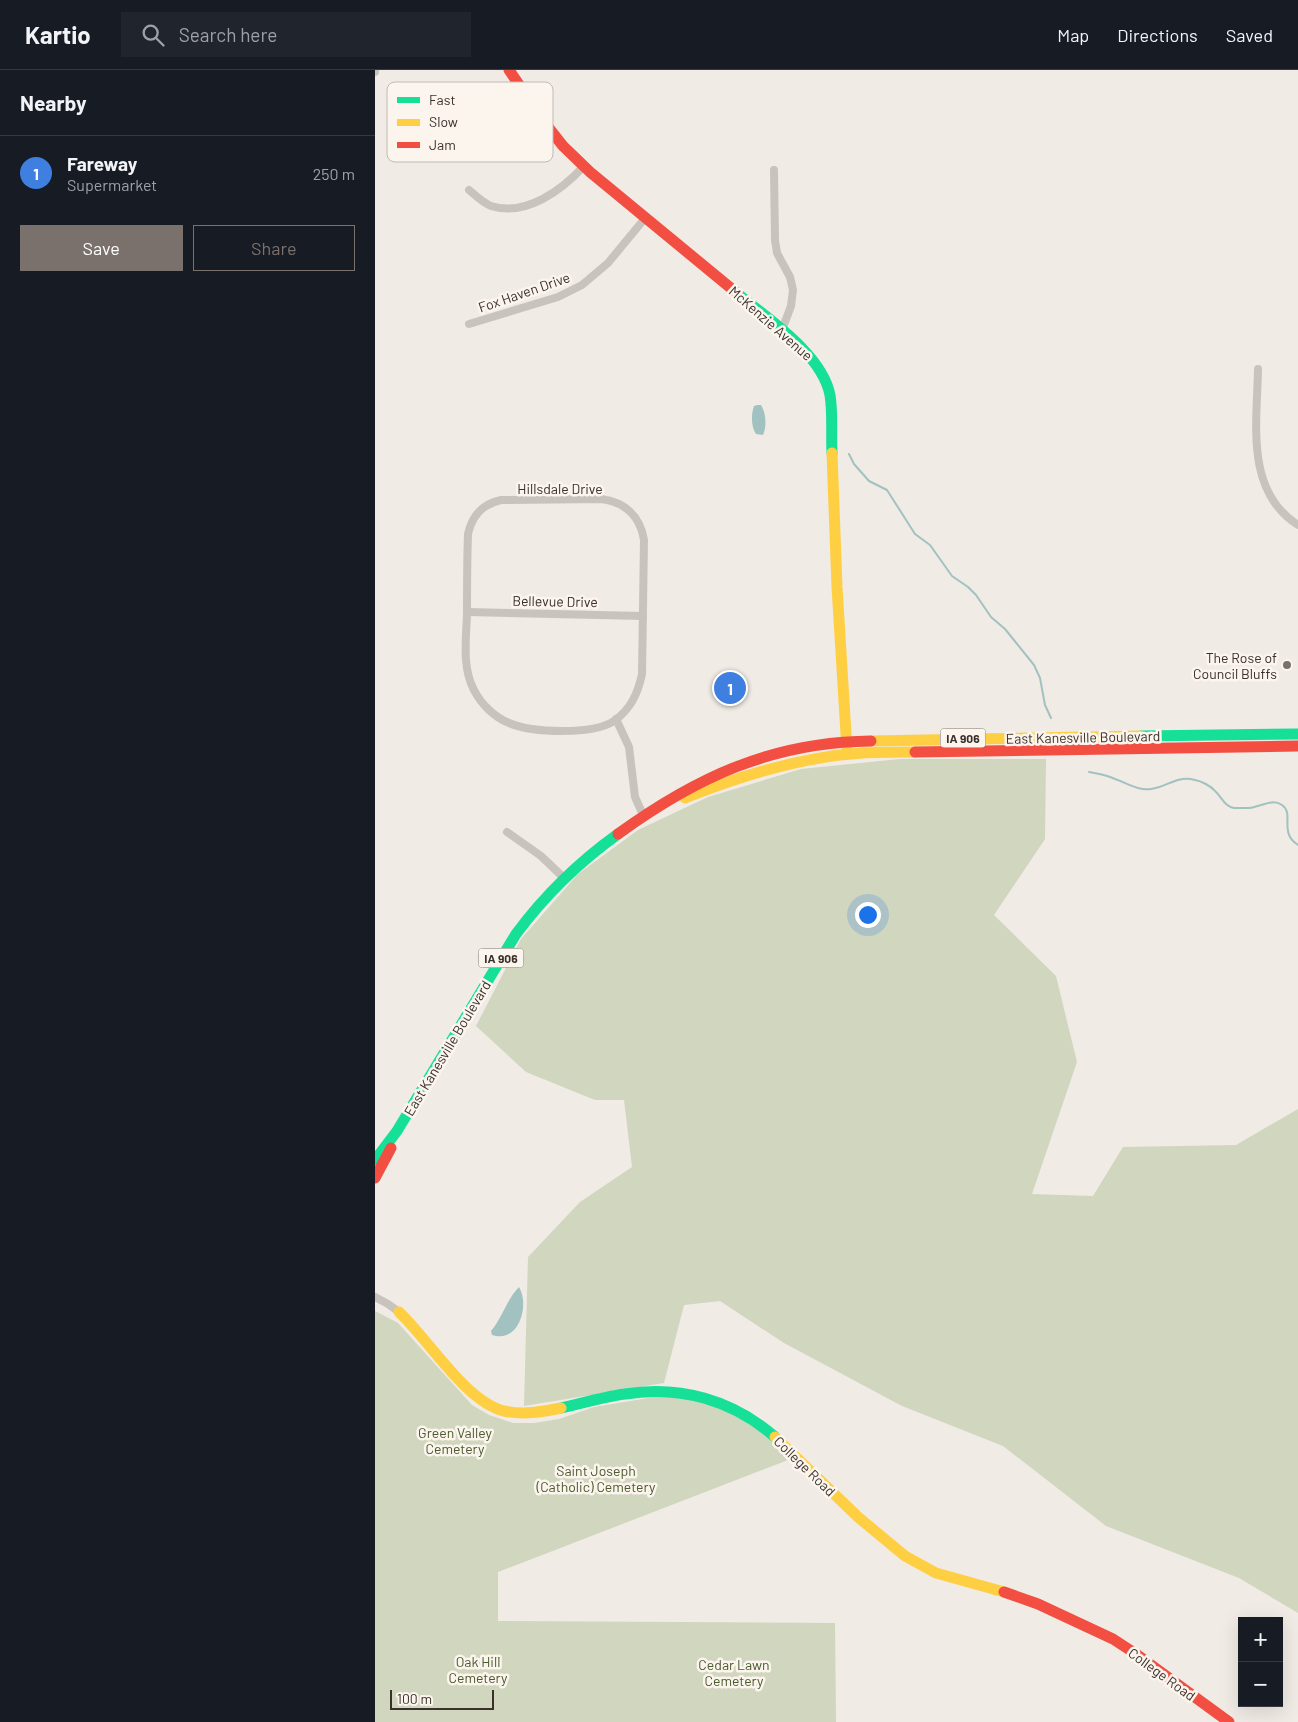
<!DOCTYPE html>
<html lang="en">
<head>
<meta charset="utf-8">
<style>
	:root { --surface:#171b24; --page:#20242c; --text:#f1f3f6; --muted:#9ea1a6; --line:#363941; --accent:#7a716c }
	body { margin:0; font-family:Barlow,sans-serif; background:var(--page); color:var(--text) }
	.controls { position:absolute; right:15px; bottom:15px; display:grid; overflow:hidden; border-radius:0px; box-shadow:0 5px 20px #0002 }
	.controls button { width:45px; height:45px; display:grid; place-items:center; padding:0; border:0; border-bottom:1px solid var(--line); background:var(--surface); color:var(--text); font:25px sans-serif }
	.scale { position:absolute; left:15px; bottom:12px; width:104px; box-sizing:border-box; padding-left:5px; border:2px solid #3b302b; border-top:0; font-size:14px; line-height:18px; white-space:nowrap; color:#3b302b; -webkit-text-stroke:4px #fbf5ee; paint-order:stroke }
	.you { position:absolute; left:492px; top:844px; width:18px; height:18px; margin:-12px; border:4px solid #fff; border-radius:50%; background:#1a73e8; box-shadow:0 0 0 8px #1a73e833 }
	.badge { display:grid; place-items:center; width:32px; height:32px; border-radius:50%; background:var(--accent); color:#fff; font-size:16px; font-weight:700 }
	.pin { position:absolute; translate:-50% -50%; border:2px solid #fff; box-shadow:0 1px 5px #0006 }
	.list { margin:0; padding:0; list-style:none }
	h2 { display:flex; justify-content:space-between; align-items:center; height:65px; margin:0; padding:0 20px; font-size:21px }
	h2 small { font-size:16px; font-weight:400; color:var(--muted) }
	.list li { display:grid; grid-template-columns:32px 1fr auto; gap:15px; align-items:center; box-sizing:border-box; height:75px; padding:0 20px; border-top:1px solid var(--line) }
	.list b { display:block; font-size:19px; white-space:nowrap }
	.list p { margin:0; font-size:16px; white-space:nowrap; color:var(--muted) }
	.list em { font-size:16px; font-style:normal; color:var(--muted) }
	.actions { display:flex; gap:10px; padding:15px 20px }
	.actions a { flex:1; padding:11px 0; border:1px solid var(--accent); border-radius:0px; text-align:center; font-size:18px; color:var(--accent) }
	.actions .main { background:var(--accent); color:#fff }
	.icon { flex:none; width:28px; height:28px; fill:none; stroke:currentColor; stroke-width:2; stroke-linecap:round; stroke-linejoin:round }
	.map { position:relative; flex:none; width:923px; height:1652px; overflow:hidden }
	header { display:flex; align-items:center; gap:30px; box-sizing:border-box; height:70px; padding:0 25px; background:var(--surface); border-bottom:1px solid var(--line) }
	header strong { font-size:24px }
	nav { display:flex; gap:28px; margin-inline-start:auto; font-size:18px }
	.search { width:350px; height:45px; background:var(--page); display:flex; align-items:center; gap:12px; box-sizing:border-box; padding:0 18px; border-radius:0px; color:var(--muted); font-size:19px }
	main { display:flex }
	aside { flex:1; background:var(--surface) }
	.map>svg:first-child { display:block }
	.green { fill:#d1d6bf }
	.water { fill:#a1c2c1 }
	.lines { fill:none; stroke-linecap:round; stroke-linejoin:round }
	.stream { stroke:#a1c2c1; stroke-width:2 }
	.street { stroke:#c9c3be; stroke-width:8 }
	.fast { stroke:#16e098; stroke-width:11 }
	.slow { stroke:#ffcf43; stroke-width:11 }
	.jam { stroke:#f24e42; stroke-width:11 }
	.poi-dot { fill:#7a716c; stroke:#fbf5ee; stroke-width:2 }
	.labels { text-anchor:middle; dominant-baseline:central; stroke-width:5; stroke-linejoin:round; paint-order:stroke }
	.shield { fill:#fbf5ee; stroke:#756b66; stroke-width:1 }
	.shield-label { font-size:12px; font-weight:bold; fill:#3b302b }
	.street-label { font-size:14px; fill:#3b302b; stroke:#fbf5ee }
	.poi-label { font-size:14px; fill:#3b302b; stroke:#fbf5ee; text-anchor:end }
	.park-label { font-size:14px; fill:#4a5a2e; stroke:#fbf5ee }
	.key { fill:#fbf5ee; stroke:#c1bab4; stroke-width:1 }
	.key-label { font-size:14px; fill:#3b302b }
</style>
</head>
<body>
<header>
<strong>Kartio</strong>
<div class="search"><svg class="icon" aria-label="search" viewBox="0 0 24 24"><circle cx="10" cy="10" r="6"/><path d="M15 15l6 6"/></svg>Search here</div>
<nav><a>Map</a><a>Directions</a><a>Saved</a></nav>
</header>
<main>
<aside>
<h2>Nearby<small></small></h2>
<ul class="list">
<li><span class="badge" style="background:#3f7fe0">1</span><div><b>Fareway</b><p>Supermarket</p></div><em>250 m</em></li>
</ul>
<div class="actions"><a class="main">Save</a><a>Share</a></div>
</aside>
<div class="map">
<svg width="923" height="1652" viewBox="0 0 923 1652">
	<rect width="100%" height="100%" fill="#f0ebe5"/>
	<g class="green">
		<polygon points="525,689 671,689 670,769 619,845 681,906 702,992 657,1124 718,1126 748,1077 861,1075 923,1039 923,1543 864,1508 731,1456 628,1376 527,1336 409,1273 345,1231 309,1235 289,1313 149,1336 153,1187 205,1132 257,1097 249,1030 220,1030 151,1002 101,956 146,869 203,804 263,760 333,727 426,699"/>
		<polygon points="0,1241 23,1253 97,1335 114,1345 138,1353 159,1353 184,1349 219,1337 310,1322 380,1350 421,1387 123,1502 123,1551 460,1553 461,1652 0,1652"/>
	</g>
	<g class="water">
		<path d="M382,335h4c5,8 6,21 2,30l-7,-1c-5,-7 -5,-20 -2,-28z"/>
		<path d="M144,1217c11,18 0,57 -27,48l-1,-4c11,-13 16,-32 28,-44z"/>
	</g>
	<g class="lines">
		<g class="stream">
			<polyline points="474,384 479,394 494,411 512,420 540,464 555,475 577,506 593,517 601,525 616,547 630,559 659,595 665,608 670,635 676,648"/>
			<path d="M714,702c9,2 18,3 26,7 12,4 23,12 36,10 17,-2 25,-14 44,-9 6,1 16,6 20,11 7,6 9,15 19,17 5,0 11,0 15,0 11,-1 23,-10 33,-3 13,9 -4,27 16,40"/>
		</g>
		<g class="street">
			<polyline points="0,2 0,0"/>
			<polyline points="399,100 400,170 402,183 415,207 418,220 416,236 407,260"/>
			<path d="M94,120c7,6 14,13 22,16 35,11 71,-16 93,-40"/>
			<polyline points="94,254 183,227 207,215 233,193 271,147"/>
			<path d="M883,299c-1,55 -13,122 40,156"/>
			<path d="M226,429c24,3 39,17 43,41l-2,134c-4,19 -11,35 -28,47 -21,14 -82,12 -105,2 -15,-6 -28,-19 -35,-33 -12,-22 -8,-51 -7,-75 0,-27 0,-54 1,-81 4,-18 14,-30 33,-34z"/>
			<polyline points="92,542 268,546"/>
			<polyline points="241,649 254,677 260,727 269,747"/>
			<polyline points="132,762 166,786 189,808"/>
			<polyline points="0,1227 13,1234 24,1242"/>
		</g>
		<g class="fast">
			<path d="M363,224c30,25 84,60 92,101 3,18 1,39 2,58"/>
			<polyline points="765,666 923,664"/>
			<path d="M0,1090l22,-29 119,-197c29,-39 63,-72 102,-100"/>
			<path d="M186,1338c22,-5 42,-11 64,-14 55,-9 108,6 150,43"/>
		</g>
		<g class="slow">
			<polyline points="457,383 462,517 472,680"/>
			<polyline points="496,671 765,666"/>
			<path d="M310,728c57,-23 116,-41 177,-45 18,-1 36,-1 53,-1"/>
			<path d="M24,1242c30,28 66,89 105,99 19,4 38,1 57,-3"/>
			<polyline points="400,1367 483,1447 530,1486 561,1503 629,1522"/>
		</g>
		<g class="jam">
			<polyline points="134,0 173,57 188,76 215,102 363,224"/>
			<polyline points="540,682 923,676"/>
			<path d="M243,764c79,-57 154,-92 253,-93"/>
			<polyline points="0,1108 16,1078"/>
			<polyline points="629,1522 663,1534 738,1569 761,1584 854,1652"/>
		</g>
	</g>
	<circle class="poi-dot" cx="912" cy="595" r="5"/>
	<g class="labels">
		<g class="shield">
			<rect x="565.5" y="658.5" width="45" height="19" rx="4"/>
			<rect x="103.5" y="878.5" width="45" height="19" rx="4"/>
		</g>
		<g class="shield-label">
			<text x="588" y="668">IA 906</text>
			<text x="126" y="888">IA 906</text>
		</g>
		<g class="street-label">
			<text transform="translate(149 222) rotate(-19)">Fox Haven Drive</text>
			<text transform="translate(396 253) rotate(41)">McKenzie Avenue</text>
			<text x="185" y="418">Hillsdale Drive</text>
			<text transform="translate(180 531) rotate(1)">Bellevue Drive</text>
			<text transform="translate(708 667) rotate(-1)">East Kanesville Boulevard</text>
			<text transform="translate(72 978) rotate(-59)">East Kanesville Boulevard</text>
			<text transform="translate(430 1396) rotate(44)">College Road</text>
			<text transform="translate(787 1604) rotate(36)">College Road</text>
		</g>
		<g class="poi-label">
			<text x="902" y="587">The Rose of<tspan x="902" dy="16">Council Bluffs</tspan></text>
		</g>
		<g class="park-label">
			<text x="80" y="1362">Green Valley<tspan x="80" dy="16">Cemetery</tspan></text>
			<text x="221" y="1400">Saint Joseph<tspan x="221" dy="16">(Catholic) Cemetery</tspan></text>
			<text x="103" y="1591">Oak Hill<tspan x="103" dy="16">Cemetery</tspan></text>
			<text x="359" y="1594">Cedar Lawn<tspan x="359" dy="16">Cemetery</tspan></text>
		</g>
	</g>
	<rect x="12" y="12" width="166" height="80" rx="8" class="key"/>
	<rect x="22" y="27" width="23" height="6" fill="#16e098"/>
	<rect x="22" y="49" width="23" height="7" fill="#ffcf43"/>
	<rect x="22" y="72" width="23" height="6" fill="#f24e42"/>
	<g class="key-label">
		<text x="54" y="35">Fast</text>
		<text x="54" y="57">Slow</text>
		<text x="54" y="80">Jam</text>
	</g>
</svg>
<div class="controls">
<button>+</button>
<button>−</button>
</div>
<div class="scale">100 m</div>
<div class="you"></div>
<div class="pin badge" style="left:355px;top:618px;background:#3f7fe0">1</div>
</div>
</main>
</body>
</html>
